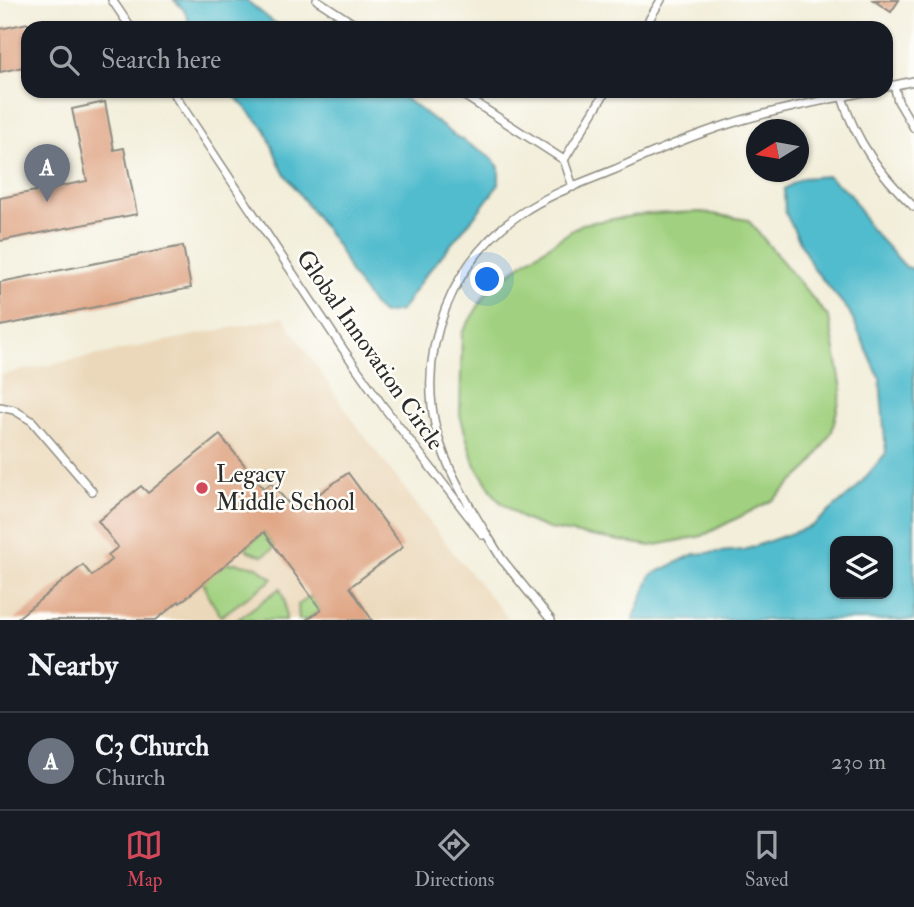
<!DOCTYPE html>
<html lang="en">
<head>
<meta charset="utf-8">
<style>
	:root { --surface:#171b24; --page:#242831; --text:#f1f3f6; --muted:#9ea1a6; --line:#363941; --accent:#d1495b }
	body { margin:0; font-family:"IM FELL Double Pica",serif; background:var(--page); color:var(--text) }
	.controls { position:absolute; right:21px; bottom:21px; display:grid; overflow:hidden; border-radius:14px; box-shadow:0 2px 5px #0004 }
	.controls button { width:63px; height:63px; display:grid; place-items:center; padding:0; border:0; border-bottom:2px solid var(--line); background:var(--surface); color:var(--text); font:35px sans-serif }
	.compass { position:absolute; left:746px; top:119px; width:63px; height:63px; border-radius:50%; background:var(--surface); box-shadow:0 2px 5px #0004; rotate:259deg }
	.you { position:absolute; left:488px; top:280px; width:24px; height:24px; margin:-18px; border:5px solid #fff; border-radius:50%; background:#1a73e8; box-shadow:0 0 0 10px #1a73e833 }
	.badge { display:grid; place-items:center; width:46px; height:46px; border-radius:50%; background:var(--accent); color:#fff; font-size:23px; font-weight:700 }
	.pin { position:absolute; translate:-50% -58px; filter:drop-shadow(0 2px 4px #0008) }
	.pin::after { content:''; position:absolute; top:37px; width:24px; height:21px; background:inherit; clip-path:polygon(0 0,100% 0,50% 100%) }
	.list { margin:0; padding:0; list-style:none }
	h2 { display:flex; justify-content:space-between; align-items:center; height:91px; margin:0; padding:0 28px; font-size:30px }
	h2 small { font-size:23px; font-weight:400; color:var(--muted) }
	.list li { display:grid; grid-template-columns:46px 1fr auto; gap:21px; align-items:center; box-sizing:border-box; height:98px; padding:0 28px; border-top:2px solid var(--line) }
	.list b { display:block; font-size:26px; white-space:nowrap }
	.list p { margin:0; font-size:23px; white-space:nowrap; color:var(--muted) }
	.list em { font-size:23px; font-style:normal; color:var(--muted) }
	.icon { flex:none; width:38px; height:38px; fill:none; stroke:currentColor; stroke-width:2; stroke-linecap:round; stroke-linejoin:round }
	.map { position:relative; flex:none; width:914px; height:620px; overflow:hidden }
	.search { position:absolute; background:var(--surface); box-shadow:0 2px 5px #0004; left:21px; right:21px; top:21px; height:77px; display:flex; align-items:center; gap:18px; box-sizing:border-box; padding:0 24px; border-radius:21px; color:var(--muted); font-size:26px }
	.sheet { height:189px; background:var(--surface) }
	nav { display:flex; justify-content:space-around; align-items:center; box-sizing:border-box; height:98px; border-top:2px solid var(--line); background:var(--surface); font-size:19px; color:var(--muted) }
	nav a { display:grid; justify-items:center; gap:4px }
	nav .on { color:var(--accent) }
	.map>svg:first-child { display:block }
	.built { fill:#ebd8ba }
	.green { fill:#a1d180; stroke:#667e56; stroke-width:2 }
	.water { fill:#51bccd; stroke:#3e747c; stroke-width:2; fill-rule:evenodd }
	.building { fill:#dea17f }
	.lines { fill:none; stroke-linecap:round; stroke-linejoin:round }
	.lane-casing { stroke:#8e8c82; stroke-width:10 }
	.lane { stroke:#fff; stroke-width:7 }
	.poi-dot { fill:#d1495b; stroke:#fdfcf7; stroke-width:2.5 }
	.labels { text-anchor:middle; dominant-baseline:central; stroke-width:5; stroke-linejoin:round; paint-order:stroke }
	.street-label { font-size:24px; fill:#2b2b2b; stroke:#fdfcf7 }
	.poi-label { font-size:24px; fill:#2b2b2b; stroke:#fdfcf7; text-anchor:start }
</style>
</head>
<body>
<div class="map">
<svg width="914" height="620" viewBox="0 0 914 620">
	<rect width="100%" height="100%" fill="#fdfcf7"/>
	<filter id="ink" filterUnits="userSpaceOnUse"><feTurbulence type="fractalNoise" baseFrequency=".0143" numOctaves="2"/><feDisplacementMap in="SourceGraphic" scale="14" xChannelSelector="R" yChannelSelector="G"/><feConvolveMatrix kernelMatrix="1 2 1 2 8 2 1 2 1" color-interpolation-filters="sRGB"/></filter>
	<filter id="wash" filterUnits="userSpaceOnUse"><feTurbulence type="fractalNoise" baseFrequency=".00686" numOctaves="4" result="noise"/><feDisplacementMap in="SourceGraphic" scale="28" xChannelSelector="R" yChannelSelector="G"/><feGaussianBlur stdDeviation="1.57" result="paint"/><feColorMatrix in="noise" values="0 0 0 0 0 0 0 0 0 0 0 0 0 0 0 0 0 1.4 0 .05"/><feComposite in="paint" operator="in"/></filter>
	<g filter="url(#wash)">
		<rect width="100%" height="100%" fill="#f2eeda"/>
		<polygon class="built" points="283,317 357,426 452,551 510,620 0,620 0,375"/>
		<g class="green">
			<polygon points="701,212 748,220 829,318 842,389 832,431 810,466 773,500 702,536 651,546 549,529 523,519 497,499 474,463 460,415 462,333 487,292 520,265 582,224 645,214"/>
			<polygon points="264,532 275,547 263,556 248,551 246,547"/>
			<polygon points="236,563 257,567 273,579 221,616 210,599 203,582 225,564"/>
			<polygon points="280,588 285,602 286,620 237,620"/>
			<polygon points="311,596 321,610 306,620 299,620 298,605"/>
		</g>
		<g class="water">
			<polygon points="174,0 246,0 272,21 284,28 192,28 184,10"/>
			<polygon points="230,91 395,91 454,135 490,157 499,167 499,184 478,212 423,278 401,311 383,314 374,306 351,274 338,247 282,170 265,129"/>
			<path d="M828,176l22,18 20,34 36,39 8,2v351h-281l18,-45 43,-21 50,-4 68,-24 44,-37 30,-36 -6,-74 -31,-68 -36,-43 -28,-56 -1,-23 18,-11zM888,541v53h-53v-53z"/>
		</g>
		<g id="blocks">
			<g class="building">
				<polygon points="873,0 899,0 891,12"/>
				<polygon points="28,23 28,66 0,72 0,29"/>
				<polygon points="105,102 114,150 124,148 137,214 0,241 0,198 87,181 72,109"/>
				<polygon points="183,246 191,288 0,326 0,282"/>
				<polygon points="220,435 264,489 271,483 295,511 348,473 403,547 350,587 372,620 306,620 321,610 264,532 180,603 179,601 156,620 15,620 83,565 92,576 112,559 108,555 118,547 98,521 141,486 148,493"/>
			</g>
		</g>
	</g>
	<g filter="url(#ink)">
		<use href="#blocks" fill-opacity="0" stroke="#8e8c82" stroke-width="2"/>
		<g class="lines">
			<defs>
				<g id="lane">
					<polyline points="112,0 131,28"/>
					<polyline points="317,0 360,28"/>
					<polyline points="644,28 661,0"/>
					<polyline points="894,85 898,101 914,128"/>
					<polyline points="886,87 914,81"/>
					<polyline points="172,91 343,349 383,406 483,535"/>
					<polyline points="457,91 564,160 573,187"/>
					<path d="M842,97c14,45 39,78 72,110"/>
					<polyline points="564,160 606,91"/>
					<polyline points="0,407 14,410 32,421 92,491"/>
					<polyline points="501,558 551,620"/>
					<path d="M503,561c-26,-43 -55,-84 -67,-132 -19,-81 16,-168 84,-215 29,-20 64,-32 96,-45 37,-17 75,-33 113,-45 46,-15 94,-23 140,-33"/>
				</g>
			</defs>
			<use href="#lane" class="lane-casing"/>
			<use href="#lane" class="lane"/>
		</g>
	</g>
	<circle class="poi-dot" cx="202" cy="488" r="7"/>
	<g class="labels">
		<g class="street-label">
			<text transform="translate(370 350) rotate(55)">Global Innovation Circle</text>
		</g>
		<g class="poi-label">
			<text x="216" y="474">Legacy<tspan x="216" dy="28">Middle School</tspan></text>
		</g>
	</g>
</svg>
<div class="controls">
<button><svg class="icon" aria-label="layers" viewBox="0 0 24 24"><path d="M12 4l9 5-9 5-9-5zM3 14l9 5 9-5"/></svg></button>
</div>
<svg class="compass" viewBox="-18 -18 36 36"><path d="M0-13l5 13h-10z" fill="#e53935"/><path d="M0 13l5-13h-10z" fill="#9ea1a6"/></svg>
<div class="you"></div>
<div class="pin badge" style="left:47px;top:202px;background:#6b7280">A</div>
<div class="search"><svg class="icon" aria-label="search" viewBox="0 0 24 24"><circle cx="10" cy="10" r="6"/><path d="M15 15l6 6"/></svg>Search here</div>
</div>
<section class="sheet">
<h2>Nearby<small></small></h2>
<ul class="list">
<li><span class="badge" style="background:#6b7280">A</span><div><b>C3 Church</b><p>Church</p></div><em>230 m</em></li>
</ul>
</section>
<nav>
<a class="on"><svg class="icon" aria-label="map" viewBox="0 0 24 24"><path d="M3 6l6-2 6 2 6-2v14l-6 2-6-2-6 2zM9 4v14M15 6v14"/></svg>Map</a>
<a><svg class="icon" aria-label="directions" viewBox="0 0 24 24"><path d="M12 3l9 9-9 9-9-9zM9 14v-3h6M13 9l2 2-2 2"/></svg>Directions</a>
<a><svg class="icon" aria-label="saved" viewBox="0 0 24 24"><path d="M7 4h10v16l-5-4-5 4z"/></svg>Saved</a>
</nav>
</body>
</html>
